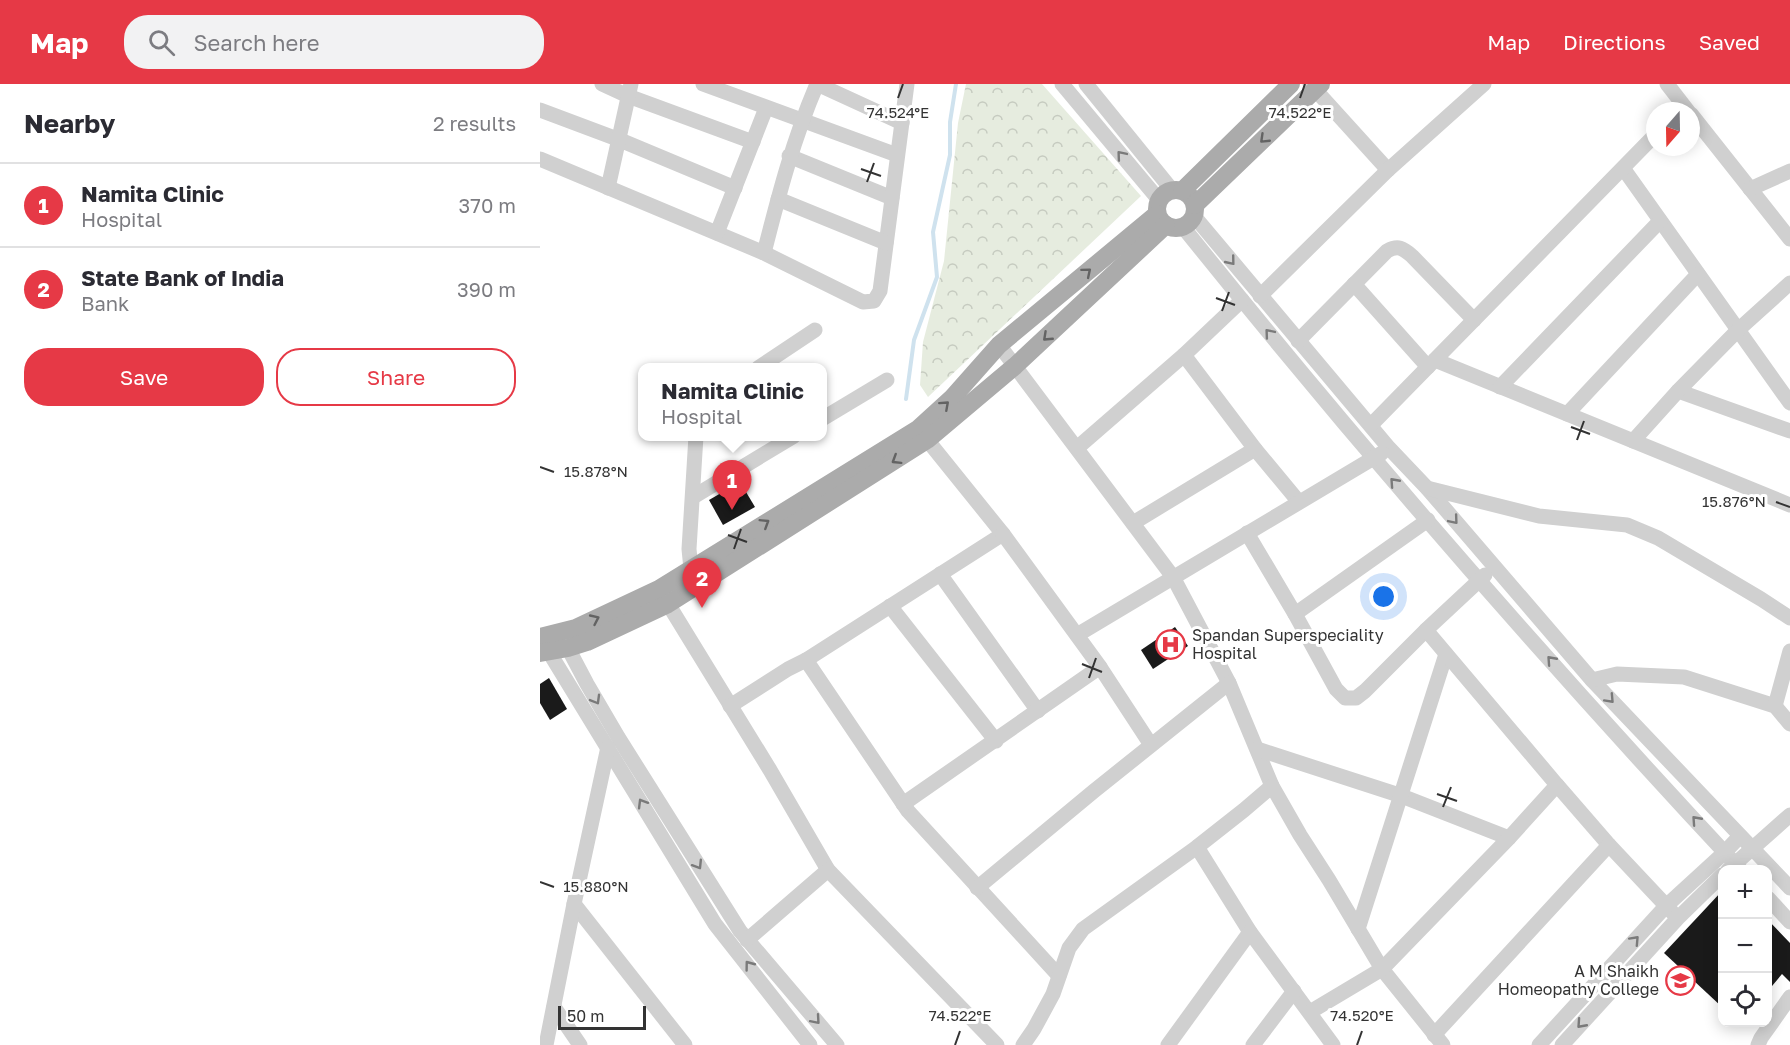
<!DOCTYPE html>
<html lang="en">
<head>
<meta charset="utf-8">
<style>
	:root { --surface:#fff; --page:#f2f2f3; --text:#2b2b33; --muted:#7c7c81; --line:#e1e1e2; --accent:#e63946 }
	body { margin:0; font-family:"Golos Text",sans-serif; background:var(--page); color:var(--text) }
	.controls { position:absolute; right:18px; bottom:18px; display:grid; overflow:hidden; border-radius:12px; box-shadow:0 3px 15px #0003 }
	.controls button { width:54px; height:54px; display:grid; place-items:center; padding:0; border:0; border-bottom:2px solid var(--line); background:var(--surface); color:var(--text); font:30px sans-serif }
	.compass { position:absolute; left:1106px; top:18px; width:54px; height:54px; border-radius:50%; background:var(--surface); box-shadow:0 3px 15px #0003; rotate:200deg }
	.scale { position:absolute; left:18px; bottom:15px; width:88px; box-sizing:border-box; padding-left:6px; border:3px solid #333; border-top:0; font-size:16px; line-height:21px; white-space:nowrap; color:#333; -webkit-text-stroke:4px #fff; paint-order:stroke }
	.you { position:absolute; left:844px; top:513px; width:21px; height:21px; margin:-15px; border:4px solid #fff; border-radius:50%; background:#1a73e8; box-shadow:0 0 0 9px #1a73e833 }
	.badge { display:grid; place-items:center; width:39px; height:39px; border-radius:50%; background:var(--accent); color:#fff; font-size:20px; font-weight:700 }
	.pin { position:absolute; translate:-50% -50px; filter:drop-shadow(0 2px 3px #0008) }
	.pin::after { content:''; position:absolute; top:32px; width:21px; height:18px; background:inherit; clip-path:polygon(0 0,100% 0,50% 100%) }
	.popup { position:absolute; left:98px; top:279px; width:189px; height:78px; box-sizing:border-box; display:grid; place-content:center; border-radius:12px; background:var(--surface); filter:drop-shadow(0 2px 4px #0005); font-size:20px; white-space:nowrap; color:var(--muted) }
	.popup b { font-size:22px; color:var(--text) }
	.popup::after { content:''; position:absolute; left:50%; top:100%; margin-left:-12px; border:12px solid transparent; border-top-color:var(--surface) }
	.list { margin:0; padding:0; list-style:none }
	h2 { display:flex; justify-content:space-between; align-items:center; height:78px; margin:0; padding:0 24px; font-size:26px }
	h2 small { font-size:20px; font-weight:400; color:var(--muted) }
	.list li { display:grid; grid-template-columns:39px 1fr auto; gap:18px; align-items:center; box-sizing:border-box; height:84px; padding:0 24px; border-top:2px solid var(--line) }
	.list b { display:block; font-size:22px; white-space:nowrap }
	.list p { margin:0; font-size:20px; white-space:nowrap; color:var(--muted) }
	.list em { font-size:20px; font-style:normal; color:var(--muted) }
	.actions { display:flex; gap:12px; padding:18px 24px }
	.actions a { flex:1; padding:14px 0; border:2px solid var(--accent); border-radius:24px; text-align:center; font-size:21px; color:var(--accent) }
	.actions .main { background:var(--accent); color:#fff }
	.icon { flex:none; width:33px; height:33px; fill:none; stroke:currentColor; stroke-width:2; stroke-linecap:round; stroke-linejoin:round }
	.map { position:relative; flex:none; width:1250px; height:961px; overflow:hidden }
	header { display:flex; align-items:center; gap:36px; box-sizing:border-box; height:84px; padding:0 30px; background:var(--accent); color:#fff }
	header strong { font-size:28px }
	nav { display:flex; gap:33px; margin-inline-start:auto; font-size:21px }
	.search { width:420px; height:54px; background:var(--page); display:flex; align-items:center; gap:15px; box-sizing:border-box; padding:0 21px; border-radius:24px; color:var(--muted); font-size:22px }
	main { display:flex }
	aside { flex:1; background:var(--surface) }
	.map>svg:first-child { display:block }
	.forest { fill:url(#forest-crowns) }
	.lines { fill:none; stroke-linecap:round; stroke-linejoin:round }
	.stream { stroke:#cfe2ee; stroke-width:4 }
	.building { fill:#1a1a1a }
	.minor { stroke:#d0d0d0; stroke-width:15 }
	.major { stroke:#ababab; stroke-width:18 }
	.oneway { stroke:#636363 }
	.oneway2 { stroke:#7a7a7a }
	.ticks { fill:none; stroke:#333; stroke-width:2 }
	.labels { text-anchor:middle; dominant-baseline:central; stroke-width:6; stroke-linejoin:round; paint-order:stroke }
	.poi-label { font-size:16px; fill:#333; stroke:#fff; text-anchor:start }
	.ticks-label { font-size:15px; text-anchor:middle; fill:#333; stroke:#fff; stroke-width:6; stroke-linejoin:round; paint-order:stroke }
</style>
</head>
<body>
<header>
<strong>Map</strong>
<div class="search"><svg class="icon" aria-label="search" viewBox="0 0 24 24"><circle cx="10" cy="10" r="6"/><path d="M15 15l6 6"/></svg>Search here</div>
<nav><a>Map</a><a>Directions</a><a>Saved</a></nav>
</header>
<main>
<aside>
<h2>Nearby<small>2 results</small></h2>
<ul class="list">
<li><span class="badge">1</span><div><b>Namita Clinic</b><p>Hospital</p></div><em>370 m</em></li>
<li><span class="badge">2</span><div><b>State Bank of India</b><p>Bank</p></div><em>390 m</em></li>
</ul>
<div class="actions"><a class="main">Save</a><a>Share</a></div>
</aside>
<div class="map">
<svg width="1250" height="961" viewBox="0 0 1250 961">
	<defs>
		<pattern id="forest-crowns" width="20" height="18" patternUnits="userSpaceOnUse" patternTransform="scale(1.5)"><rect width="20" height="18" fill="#e6ecdf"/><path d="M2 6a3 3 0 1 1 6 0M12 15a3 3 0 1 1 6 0" fill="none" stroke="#c6cbc0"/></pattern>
	</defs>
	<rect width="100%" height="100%" fill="#fff"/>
	<polygon class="forest" points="426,0 502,0 601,112 388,313 380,301 383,258 404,177 418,39"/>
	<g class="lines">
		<polyline class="stream" points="366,315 374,256 397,193 393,148 410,71 410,38 416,0"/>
	</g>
	<g class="building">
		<polygon points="200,398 215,423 183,441 169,416"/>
		<polygon points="635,543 648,562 613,585 601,566"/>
		<polygon points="9,594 27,625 10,636 0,619 0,600"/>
		<polygon points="1182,807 1182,923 1124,869"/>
		<polygon points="1227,835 1250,859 1250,898 1242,890 1227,908"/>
	</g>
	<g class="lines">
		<g class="minor">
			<polyline points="62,0 88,12 213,58"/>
			<polyline points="163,0 357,71"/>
			<polyline points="277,0 362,39"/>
			<polyline points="522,0 619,116"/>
			<polyline points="546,0 632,106"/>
			<polyline points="770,0 848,86"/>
			<polyline points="1127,0 1148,27"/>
			<polyline points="0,26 80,56 195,104"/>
			<polyline points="1151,30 1250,155"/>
			<polyline points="249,72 352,114"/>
			<polyline points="0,75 224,169 323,218 334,217 340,207 367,0"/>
			<polyline points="1083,84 1250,319"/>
			<polyline points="68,104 91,0"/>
			<polyline points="1210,105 1250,87"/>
			<polyline points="238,115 346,159"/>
			<polyline points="654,132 849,364 887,404 1052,596 1250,804"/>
			<path d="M643,143c177,221 364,435 558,643"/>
			<polyline points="177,149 226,24"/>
			<path d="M224,169c15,-59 29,-113 53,-169"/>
			<polyline points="814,200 888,283"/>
			<polyline points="720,212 848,86 944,0"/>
			<path d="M758,257l89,-90c11,-6 16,-3 25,5l62,64"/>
			<polyline points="459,261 633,493 689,599 732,702 760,751 789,796 842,885 903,961"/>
			<polyline points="644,271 702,216"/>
			<polyline points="895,276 1250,421"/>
			<polyline points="218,284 275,246"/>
			<polyline points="960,303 1120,137"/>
			<polyline points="1138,307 1250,347"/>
			<polyline points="1027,330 1158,190"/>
			<polyline points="282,335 347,296"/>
			<polyline points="831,341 1115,51"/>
			<polyline points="1093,357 1138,307 1198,246 1250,199"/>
			<polyline points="537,364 644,271 715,365 593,439"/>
			<polyline points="715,365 759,418"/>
			<polyline points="887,404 999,432 1087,441 1118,454 1221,515 1250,534"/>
			<polyline points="153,413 254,352"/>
			<polyline points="707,449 755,530 796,605 805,614 816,614 825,607 886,546"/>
			<polyline points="151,485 149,465 156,352"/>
			<polyline points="400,490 498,627"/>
			<polyline points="122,510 230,686 288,786 457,961"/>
			<polyline points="350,522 456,657"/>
			<polyline points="755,530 888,436"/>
			<polyline points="537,551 842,369"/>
			<polyline points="28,564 47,600 78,653 200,847 297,961"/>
			<polyline points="9,568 175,840 270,961"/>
			<polyline points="266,576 368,727 519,892"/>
			<polyline points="560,583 611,661"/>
			<polyline points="1052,596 1077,590 1144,593 1235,622 1250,640"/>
			<polyline points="190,622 248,585 266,576 463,450 380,347"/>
			<polyline points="1235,622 1250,567"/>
			<polyline points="717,665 859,711 969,754"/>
			<polyline points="1017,701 1069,761 1132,828"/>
			<polyline points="363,720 560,583 463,450"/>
			<polyline points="657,763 710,848 793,961"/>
			<polyline points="1188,786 1250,731"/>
			<polyline points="437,804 554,707 689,599"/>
			<polyline points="1228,814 1250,838"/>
			<polyline points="34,820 145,961"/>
			<polyline points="818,845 906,570"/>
			<polyline points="207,856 288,786"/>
			<polyline points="14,923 40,961"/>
			<polyline points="770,928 842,885 969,754 1017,701 886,546 945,491"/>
			<polyline points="894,951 1069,761"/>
			<polyline points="6,961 34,820 68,663"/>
			<polyline points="483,961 494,945 513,910 529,864 543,845 657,763 704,726 732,702"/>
			<polyline points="628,961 710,848"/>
			<polyline points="713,961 754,907"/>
			<polyline points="999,961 1126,822 1185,768 1200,752"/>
			<polyline points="1022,961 1138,834 1182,791"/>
			<polyline points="1218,961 1221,954 1250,913"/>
		</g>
		<g class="major">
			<circle cx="636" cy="125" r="19"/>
			<polyline points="642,107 751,0"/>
			<polyline points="655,121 781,0"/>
			<polyline points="0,553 36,544 119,505 378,345 412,314 459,261 617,130"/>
			<polyline points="0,569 28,564 47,558 128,520 387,356 475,282 626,141"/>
		</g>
	</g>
	<defs><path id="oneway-chevron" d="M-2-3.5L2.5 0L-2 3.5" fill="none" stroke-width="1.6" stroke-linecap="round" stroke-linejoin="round" transform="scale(1.5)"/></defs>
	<g class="oneway">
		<use href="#oneway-chevron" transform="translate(724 55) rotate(136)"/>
		<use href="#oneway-chevron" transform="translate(547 188) rotate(-40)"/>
		<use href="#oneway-chevron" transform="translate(507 253) rotate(137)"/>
		<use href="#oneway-chevron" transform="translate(405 321) rotate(-42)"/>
		<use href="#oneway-chevron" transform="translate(356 376) rotate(148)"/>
		<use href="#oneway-chevron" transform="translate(225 439) rotate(-32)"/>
		<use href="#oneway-chevron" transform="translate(55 535) rotate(-25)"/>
	</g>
	<g class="oneway2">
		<use href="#oneway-chevron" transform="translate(581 71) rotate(-130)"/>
		<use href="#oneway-chevron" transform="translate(691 177) rotate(51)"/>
		<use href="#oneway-chevron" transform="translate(729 249) rotate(-130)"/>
		<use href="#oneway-chevron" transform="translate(854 398) rotate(-132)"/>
		<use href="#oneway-chevron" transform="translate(914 436) rotate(50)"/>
		<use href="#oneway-chevron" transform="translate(1011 576) rotate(-132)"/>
		<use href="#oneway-chevron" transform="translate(1070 615) rotate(47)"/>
		<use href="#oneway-chevron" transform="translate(56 616) rotate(60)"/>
		<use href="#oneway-chevron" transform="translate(102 719) rotate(-121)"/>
		<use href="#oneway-chevron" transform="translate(1156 736) rotate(-132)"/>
		<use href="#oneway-chevron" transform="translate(158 781) rotate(58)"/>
		<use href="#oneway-chevron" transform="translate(1095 856) rotate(-47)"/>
		<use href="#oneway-chevron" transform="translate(209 881) rotate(-127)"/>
		<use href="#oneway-chevron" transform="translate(276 936) rotate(49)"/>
		<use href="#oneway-chevron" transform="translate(1041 940) rotate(132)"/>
	</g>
	<path class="ticks" d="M358,14l5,-14M760,14l5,-14M321,85l20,7M327,98l7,-19M676,214l19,7M682,227l7,-19M1031,343l19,7M1037,356l7,-19M0,383l14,5M1236,418l14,5M188,451l19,7M194,465l7,-20M542,580l20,8M549,594l7,-20M897,710l20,7M903,723l8,-20M0,798l14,5M415,961l5,-14M817,961l5,-14"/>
	<defs>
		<symbol id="hospital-ring" viewBox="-11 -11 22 22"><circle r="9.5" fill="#fff" stroke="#e63946" stroke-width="1.5"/><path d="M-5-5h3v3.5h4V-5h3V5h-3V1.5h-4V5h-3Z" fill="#e63946"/></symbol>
		<symbol id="university-ring" viewBox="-11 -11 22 22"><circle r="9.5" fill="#fff" stroke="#e63946" stroke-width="1.5"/><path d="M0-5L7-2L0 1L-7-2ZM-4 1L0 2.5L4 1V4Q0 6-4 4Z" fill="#e63946"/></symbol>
	</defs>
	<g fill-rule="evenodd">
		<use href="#hospital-ring" x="614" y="544" width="33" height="33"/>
		<use href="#university-ring" x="1124" y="880" width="33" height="33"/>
	</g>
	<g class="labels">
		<g class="poi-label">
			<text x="652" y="551">Spandan Superspeciality<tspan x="652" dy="18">Hospital</tspan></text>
			<text x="1119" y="887" text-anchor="end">A M Shaikh<tspan x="1119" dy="18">Homeopathy College</tspan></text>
		</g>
	</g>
	<g class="ticks-label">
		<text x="358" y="34">74.524°E</text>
		<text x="760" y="34">74.522°E</text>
		<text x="56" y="393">15.878°N</text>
		<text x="1194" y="423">15.876°N</text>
		<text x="56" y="808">15.880°N</text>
		<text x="420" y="937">74.522°E</text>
		<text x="822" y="937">74.520°E</text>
	</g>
</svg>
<div class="controls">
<button>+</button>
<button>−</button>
<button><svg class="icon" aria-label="locate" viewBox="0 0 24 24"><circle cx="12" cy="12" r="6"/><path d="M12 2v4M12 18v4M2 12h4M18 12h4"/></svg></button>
</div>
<svg class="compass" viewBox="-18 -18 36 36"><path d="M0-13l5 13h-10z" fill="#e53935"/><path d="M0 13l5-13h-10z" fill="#7c7c81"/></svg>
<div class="scale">50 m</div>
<div class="you"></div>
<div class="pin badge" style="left:192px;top:426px">1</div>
<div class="popup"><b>Namita Clinic</b>Hospital</div>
<div class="pin badge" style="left:162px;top:524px">2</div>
</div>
</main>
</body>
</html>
